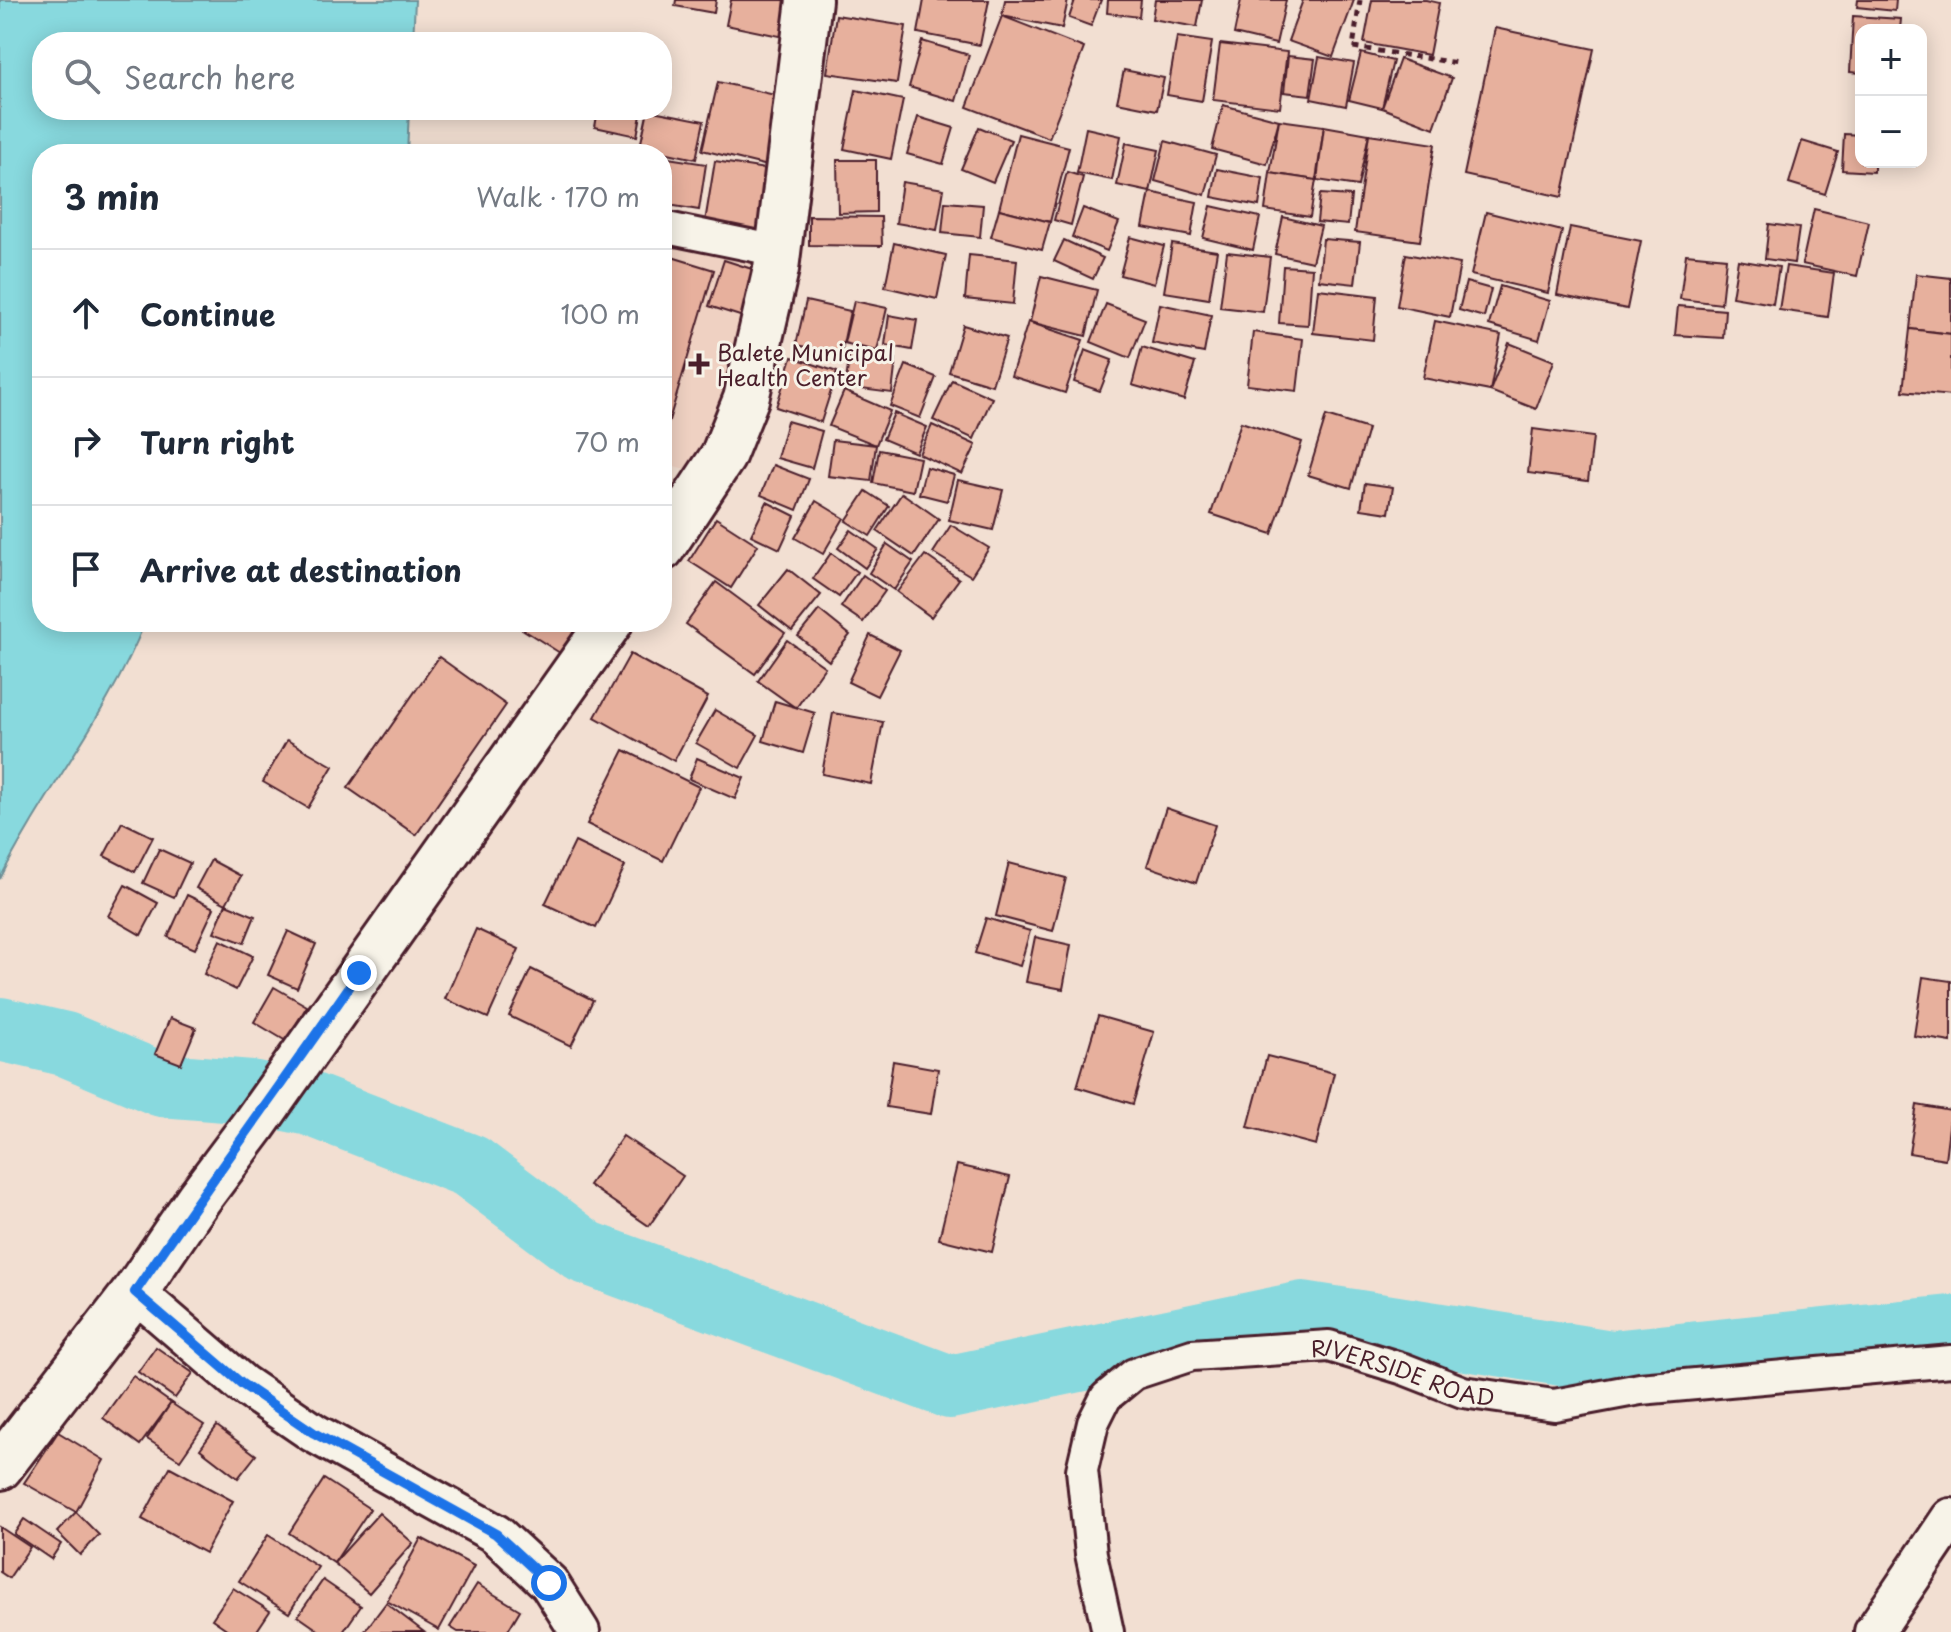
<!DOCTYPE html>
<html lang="en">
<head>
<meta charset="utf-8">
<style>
	:root { --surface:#fff; --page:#f2f2f3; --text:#1f2937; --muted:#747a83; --line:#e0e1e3 }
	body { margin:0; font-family:"Playpen Sans",sans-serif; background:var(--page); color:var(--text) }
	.controls { position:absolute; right:24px; top:24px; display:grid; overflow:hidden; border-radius:16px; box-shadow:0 4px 20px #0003 }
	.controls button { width:72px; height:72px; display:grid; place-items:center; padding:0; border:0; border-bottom:2px solid var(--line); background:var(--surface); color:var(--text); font:40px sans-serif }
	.stop { position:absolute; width:24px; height:24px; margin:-18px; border:6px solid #1a73e8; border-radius:50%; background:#fff }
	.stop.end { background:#1a73e8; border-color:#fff; box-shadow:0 2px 8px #0008 }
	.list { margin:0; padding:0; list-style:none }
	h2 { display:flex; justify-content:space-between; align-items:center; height:104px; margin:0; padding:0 32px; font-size:34px }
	h2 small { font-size:26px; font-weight:400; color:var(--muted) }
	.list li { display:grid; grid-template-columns:52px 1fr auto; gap:24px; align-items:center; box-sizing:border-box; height:128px; padding:0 32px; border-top:2px solid var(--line) }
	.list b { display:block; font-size:30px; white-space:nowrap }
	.list em { font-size:26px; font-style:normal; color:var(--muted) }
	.icon { flex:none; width:44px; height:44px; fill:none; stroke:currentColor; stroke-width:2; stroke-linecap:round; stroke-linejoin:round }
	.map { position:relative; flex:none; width:1951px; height:1632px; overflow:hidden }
	.search { position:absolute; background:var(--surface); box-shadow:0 4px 20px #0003; left:32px; top:32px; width:640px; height:88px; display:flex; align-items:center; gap:20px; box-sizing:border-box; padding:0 28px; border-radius:32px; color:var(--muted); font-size:30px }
	.panel { position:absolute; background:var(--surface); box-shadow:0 4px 20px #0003; left:32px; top:144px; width:640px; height:488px; border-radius:32px }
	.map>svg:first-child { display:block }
	.built { fill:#efd1c2 }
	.water { fill:#88d9de; stroke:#6f8f96; stroke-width:2 }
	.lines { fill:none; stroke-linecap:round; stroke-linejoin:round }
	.river { stroke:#88d9de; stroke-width:64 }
	.building { fill:#e7b09d; stroke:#4a1f2b; stroke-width:2 }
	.minor-casing { stroke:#4a1f2b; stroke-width:36 }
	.tertiary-casing { stroke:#4a1f2b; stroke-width:44 }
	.secondary-casing { stroke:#4a1f2b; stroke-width:50 }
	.path { stroke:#4a1f2b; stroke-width:5; stroke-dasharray:6 6; stroke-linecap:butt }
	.minor { stroke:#f7f3e8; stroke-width:30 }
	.tertiary { stroke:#f7f3e8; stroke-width:38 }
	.secondary { stroke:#f7f3e8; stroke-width:44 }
	.route { stroke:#1a73e8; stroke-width:10 }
	.poi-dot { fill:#4a1f2b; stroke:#f7f3e8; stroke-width:3 }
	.labels { text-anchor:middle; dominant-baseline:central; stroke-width:6; stroke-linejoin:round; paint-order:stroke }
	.poi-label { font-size:22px; fill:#4a1f2b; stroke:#f7f3e8; text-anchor:start }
	.street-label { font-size:22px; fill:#4a1f2b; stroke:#f7f3e8 }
</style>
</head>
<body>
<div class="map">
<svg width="1951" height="1632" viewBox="0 0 1951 1632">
	<rect width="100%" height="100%" fill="#f2dfd2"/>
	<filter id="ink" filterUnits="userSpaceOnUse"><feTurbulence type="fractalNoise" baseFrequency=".0125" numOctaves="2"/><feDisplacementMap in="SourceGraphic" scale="16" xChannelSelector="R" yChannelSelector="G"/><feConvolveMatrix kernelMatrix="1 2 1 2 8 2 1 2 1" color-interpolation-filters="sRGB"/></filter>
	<g filter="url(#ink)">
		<polygon class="built" points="662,236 766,265 703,475 662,462"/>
		<path class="water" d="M0,0h415l-2,42h-371v68h367l-2,44h-365v468h103c-36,92 -101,169 -145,257z"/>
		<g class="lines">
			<polyline class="river" points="0,1029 65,1044 162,1085 251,1092 310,1104 470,1166 585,1252 950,1387 1303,1313 1612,1362 1951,1327"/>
		</g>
		<g class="building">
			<polygon points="676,0 716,0 714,13 675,6"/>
			<polygon points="731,0 797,0 789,38 726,25"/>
			<polygon points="924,0 989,0 980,45 918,33"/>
			<polygon points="1005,0 1068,0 1062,28 1002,16"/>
			<polygon points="1075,0 1101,0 1091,26 1069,18"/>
			<polygon points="1108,0 1141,0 1139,17 1107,13"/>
			<polygon points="1155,0 1202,0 1197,27 1152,19"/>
			<polygon points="1241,0 1286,0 1276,44 1234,34"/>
			<polygon points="1303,0 1354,0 1333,57 1288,41"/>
			<polygon points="1372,0 1426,0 1439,3 1429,55 1364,43"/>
			<polygon points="1858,0 1896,0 1895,11 1857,7"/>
			<polygon points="836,15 906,26 897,83 827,73"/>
			<polygon points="1002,16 1084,48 1049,138 967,107"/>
			<polygon points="1853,16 1901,19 1900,30 1861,30 1861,73 1850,72"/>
			<polygon points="1495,28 1594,49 1562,197 1464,175"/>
			<polygon points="1177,37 1212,42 1202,101 1167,95"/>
			<polygon points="922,41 969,55 956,101 909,87"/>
			<polygon points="1220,44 1287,52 1280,108 1213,100"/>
			<polygon points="1361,53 1393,61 1382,108 1349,100"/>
			<polygon points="1288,56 1315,59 1310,95 1284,92"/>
			<polygon points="1319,57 1354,63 1346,106 1311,99"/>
			<polygon points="1400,59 1452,78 1434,128 1382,108"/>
			<polygon points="1124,70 1164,78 1157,110 1117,102"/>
			<polygon points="718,82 788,98 772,167 702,150"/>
			<polygon points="856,90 903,100 891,159 844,149"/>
			<polygon points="1223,105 1279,120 1267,164 1212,149"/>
			<polygon points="598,110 642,110 637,136 595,127"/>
			<polygon points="648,110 704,121 696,159 640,147"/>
			<polygon points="918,117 954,128 943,164 907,154"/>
			<polygon points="1279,120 1324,126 1316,180 1270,173"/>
			<polygon points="1324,126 1369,134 1358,186 1317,180"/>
			<polygon points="979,127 1011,140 993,182 961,169"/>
			<polygon points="1086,128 1121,136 1112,180 1077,173"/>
			<polygon points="1018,134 1069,147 1050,222 999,209"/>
			<polygon points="1369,134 1435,144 1420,241 1355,232"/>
			<polygon points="1844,134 1861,135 1861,162 1874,162 1874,172 1842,170"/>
			<polygon points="1165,141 1216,155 1205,195 1155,181"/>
			<polygon points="1802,141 1838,152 1825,194 1789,183"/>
			<polygon points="1126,143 1159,150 1150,192 1117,185"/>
			<polygon points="662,157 706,164 699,210 662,204"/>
			<polygon points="837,160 876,160 876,212 838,213"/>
			<polygon points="715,161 777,171 766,238 704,228"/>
			<polygon points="1217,169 1263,178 1259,206 1212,197"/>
			<polygon points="1067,172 1083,177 1071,225 1054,220"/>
			<polygon points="1270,173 1316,180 1310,217 1265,210"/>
			<polygon points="902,182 944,189 937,230 896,223"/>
			<polygon points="1150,192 1197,202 1191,236 1143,227"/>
			<polygon points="1320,194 1351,196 1348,225 1317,222"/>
			<polygon points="945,202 983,205 980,237 942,233"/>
			<polygon points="1211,206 1260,217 1253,250 1203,238"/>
			<polygon points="1083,208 1119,222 1107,251 1072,237"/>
			<polygon points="999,209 1050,222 1042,250 991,237"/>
			<polygon points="1814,209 1869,222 1857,276 1802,264"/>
			<polygon points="1486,212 1562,231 1548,293 1471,275"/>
			<polygon points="809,216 881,217 882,246 809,245"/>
			<polygon points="1283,217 1321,226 1312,262 1275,254"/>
			<polygon points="1769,224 1799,228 1794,263 1765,259"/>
			<polygon points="1570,227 1641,241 1627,309 1557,295"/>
			<polygon points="1130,237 1164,246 1154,284 1120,275"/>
			<polygon points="1323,239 1360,242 1355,284 1319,280"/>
			<polygon points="1064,240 1103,258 1093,279 1054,261"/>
			<polygon points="894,243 946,255 937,299 885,287"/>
			<polygon points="1172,244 1217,251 1209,299 1164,292"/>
			<polygon points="1227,252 1270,257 1263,312 1220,307"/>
			<polygon points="662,254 714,270 662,444"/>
			<polygon points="1406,254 1460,264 1450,317 1397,306"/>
			<polygon points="1686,254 1726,258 1721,304 1680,299"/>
			<polygon points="969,255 1017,260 1013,304 965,299"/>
			<polygon points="724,260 758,271 743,317 709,306"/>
			<polygon points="1738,260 1779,267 1773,304 1732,297"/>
			<polygon points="1283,266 1312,268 1308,325 1279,323"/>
			<polygon points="1786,266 1834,273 1828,317 1779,310"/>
			<polygon points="1916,274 1951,278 1951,334 1910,329"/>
			<polygon points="1041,276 1097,290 1086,336 1030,322"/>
			<polygon points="1466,282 1491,289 1484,317 1459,310"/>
			<polygon points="1500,286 1550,301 1539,340 1489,325"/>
			<polygon points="1318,289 1377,296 1373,340 1313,333"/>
			<polygon points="806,301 850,311 841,354 796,345"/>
			<polygon points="854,301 887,308 877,351 844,343"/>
			<polygon points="1106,304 1145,319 1130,358 1091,342"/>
			<polygon points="1160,304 1211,315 1204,353 1152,343"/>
			<polygon points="1678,306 1725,310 1723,338 1675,335"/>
			<polygon points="889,315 917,320 912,350 885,345"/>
			<polygon points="1435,321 1501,335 1490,391 1423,378"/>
			<polygon points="1028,322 1083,340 1065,393 1011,376"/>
			<polygon points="963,325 1007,338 992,385 949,372"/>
			<polygon points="1910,329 1951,334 1951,396 1903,391"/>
			<polygon points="1253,332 1303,339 1297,391 1247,385"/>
			<polygon points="1509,343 1554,361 1536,409 1490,391"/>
			<polygon points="1142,347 1195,363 1184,400 1132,385"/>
			<polygon points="1085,350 1112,360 1100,391 1074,382"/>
			<polygon points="850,353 896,359 892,393 845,387"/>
			<polygon points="792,357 837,372 821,422 776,407"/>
			<polygon points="906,365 936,377 920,418 890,406"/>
			<polygon points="952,380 992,398 974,439 933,420"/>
			<polygon points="844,391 890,411 876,445 829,426"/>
			<polygon points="894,413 927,427 916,453 883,439"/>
			<polygon points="1326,416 1368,429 1351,488 1308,475"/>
			<polygon points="787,421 822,431 812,468 777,458"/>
			<polygon points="1241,422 1302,442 1272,534 1211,514"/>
			<polygon points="932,425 976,445 962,474 919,454"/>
			<polygon points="1533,429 1593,437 1588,481 1528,473"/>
			<polygon points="833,440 876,445 871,481 828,476"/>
			<polygon points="879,450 920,458 913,491 873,483"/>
			<polygon points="773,465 809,479 797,510 761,495"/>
			<polygon points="926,467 954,475 947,501 919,494"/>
			<polygon points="958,480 1003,490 993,530 949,520"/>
			<polygon points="1365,483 1393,487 1389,513 1361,509"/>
			<polygon points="866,491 889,506 870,536 846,521"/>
			<polygon points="902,493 939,519 914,556 877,531"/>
			<polygon points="816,501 844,518 823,554 795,538"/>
			<polygon points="767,502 795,516 780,549 751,535"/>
			<polygon points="716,518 758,545 731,588 689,561"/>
			<polygon points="951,525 989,548 971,576 933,553"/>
			<polygon points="851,530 878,549 865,568 838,548"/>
			<polygon points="887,544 913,562 894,590 869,573"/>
			<polygon points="831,553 857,572 839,597 813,579"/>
			<polygon points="925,555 959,579 931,617 897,592"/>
			<polygon points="788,569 821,595 792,631 759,605"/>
			<polygon points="863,575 885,591 863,622 841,607"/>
			<polygon points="716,582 785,633 755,674 686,624"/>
			<polygon points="819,610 850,635 829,661 798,636"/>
			<polygon points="526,622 576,622 579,624 560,653 522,629"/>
			<polygon points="870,635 900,650 877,696 848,682"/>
			<polygon points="787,640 825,667 796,708 758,681"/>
			<polygon points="630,654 708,697 674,761 595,717"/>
			<polygon points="439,657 506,705 416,835 348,788"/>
			<polygon points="775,701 815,713 803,753 763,741"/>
			<polygon points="715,710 758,735 740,768 696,743"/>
			<polygon points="833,713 883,722 871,784 822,774"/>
			<polygon points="287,740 333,766 308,808 263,782"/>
			<polygon points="624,750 699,787 663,861 587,824"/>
			<polygon points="697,758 744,778 735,799 689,779"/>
			<polygon points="1166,808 1215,825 1196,883 1147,866"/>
			<polygon points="122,822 153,837 135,872 104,856"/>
			<polygon points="575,842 625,866 596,928 545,904"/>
			<polygon points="159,849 190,863 174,897 143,883"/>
			<polygon points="211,860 241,876 226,904 196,888"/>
			<polygon points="1009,863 1066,878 1053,931 996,916"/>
			<polygon points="125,885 158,903 141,935 108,916"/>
			<polygon points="187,895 214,908 195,949 168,937"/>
			<polygon points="226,904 255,916 244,943 214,932"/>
			<polygon points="986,918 1030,931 1020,966 975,953"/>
			<polygon points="476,929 519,949 488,1018 445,999"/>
			<polygon points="288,931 316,944 297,988 268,975"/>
			<polygon points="1035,937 1071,945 1063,989 1026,982"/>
			<polygon points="220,940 253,956 236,990 204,974"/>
			<polygon points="531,969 593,1000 571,1046 509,1016"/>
			<polygon points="1923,977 1951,981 1951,1042 1914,1036"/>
			<polygon points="274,987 307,1006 286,1041 254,1022"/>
			<polygon points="1098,1016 1154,1032 1133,1104 1077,1087"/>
			<polygon points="170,1018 196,1028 181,1064 155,1054"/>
			<polygon points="1267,1056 1334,1073 1316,1145 1248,1127"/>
			<polygon points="893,1061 938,1069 931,1114 886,1107"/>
			<polygon points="1917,1105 1951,1111 1945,1159 1909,1153"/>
			<polygon points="623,1136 683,1176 649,1226 589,1185"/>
			<polygon points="957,1165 1010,1177 992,1252 939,1239"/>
			<polygon points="156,1347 193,1373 175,1398 138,1372"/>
			<polygon points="133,1376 171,1403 140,1445 103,1418"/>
			<polygon points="171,1403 204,1425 180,1460 147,1439"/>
			<polygon points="217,1426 256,1455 238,1478 200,1449"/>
			<polygon points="58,1432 104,1460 76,1512 24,1483"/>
			<polygon points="170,1467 233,1501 205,1553 142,1519"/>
			<polygon points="324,1479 370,1509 334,1563 289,1533"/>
			<polygon points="76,1512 99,1535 80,1555 57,1532"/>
			<polygon points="379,1513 413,1543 369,1593 334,1563"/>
			<polygon points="24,1519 61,1544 51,1559 14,1534"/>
			<polygon points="0,1527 30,1547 9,1578 0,1572"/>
			<polygon points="268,1535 318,1567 289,1613 239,1581"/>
			<polygon points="421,1538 474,1566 439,1630 387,1601"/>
			<polygon points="323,1580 361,1606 343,1632 321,1632 298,1616"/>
			<polygon points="477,1584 520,1610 507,1632 458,1632 450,1627"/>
			<polygon points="233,1588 270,1611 256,1632 231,1632 212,1619"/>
			<polygon points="386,1603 424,1632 364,1632"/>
		</g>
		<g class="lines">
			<defs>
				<g id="minor">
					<polyline points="662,227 778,251"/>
					<path id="s1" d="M1108,1632l-17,-78 -9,-84 11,-47 13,-26 28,-23 58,-19 137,-9 75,23 59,23 91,13 86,-16 311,-28"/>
				</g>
				<g id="tertiary">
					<polyline points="135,1292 242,1384 314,1433 496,1534 549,1583 580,1632"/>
					<polyline points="1874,1632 1951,1518"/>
				</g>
				<g id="secondary">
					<polyline points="662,548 723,456 746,399 776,269 809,0"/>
					<polyline points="0,1467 135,1292 199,1198 253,1126 610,622"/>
				</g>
			</defs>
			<use href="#minor" class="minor-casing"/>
			<use href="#tertiary" class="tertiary-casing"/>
			<use href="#secondary" class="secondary-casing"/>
			<polyline class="path" points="1360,0 1353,47 1457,63"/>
			<use href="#minor" class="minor"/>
			<use href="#tertiary" class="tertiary"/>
			<use href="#secondary" class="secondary"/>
		</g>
	</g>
	<g class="lines" filter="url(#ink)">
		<path class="route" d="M359,973c-74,107 -151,211 -224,319l107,92 72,49 182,101 53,49"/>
	</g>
	<path class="poi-dot" d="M695 352h8v8h8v8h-8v8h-8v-8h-8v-8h8z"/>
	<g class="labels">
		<g class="poi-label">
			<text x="717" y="351">Balete Municipal<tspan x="717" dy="25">Health Center</tspan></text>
		</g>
		<g class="street-label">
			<text stroke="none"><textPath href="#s1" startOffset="554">RIVERSIDE ROAD</textPath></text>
		</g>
	</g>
</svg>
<div class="controls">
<button>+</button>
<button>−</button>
</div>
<div class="stop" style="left:549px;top:1583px"></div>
<div class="stop end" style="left:359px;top:973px"></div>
<div class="search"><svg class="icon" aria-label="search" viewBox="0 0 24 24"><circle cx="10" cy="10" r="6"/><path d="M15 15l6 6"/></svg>Search here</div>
<section class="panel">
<h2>3 min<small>Walk · 170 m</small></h2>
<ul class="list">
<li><svg class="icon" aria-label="ahead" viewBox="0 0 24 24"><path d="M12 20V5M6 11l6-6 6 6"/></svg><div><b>Continue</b></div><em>100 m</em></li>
<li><svg class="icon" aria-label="right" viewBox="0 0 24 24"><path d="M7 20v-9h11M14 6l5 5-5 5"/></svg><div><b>Turn right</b></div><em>70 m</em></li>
<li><svg class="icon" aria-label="arrive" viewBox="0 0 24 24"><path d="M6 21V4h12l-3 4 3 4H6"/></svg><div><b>Arrive at destination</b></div></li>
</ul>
</section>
</div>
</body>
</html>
